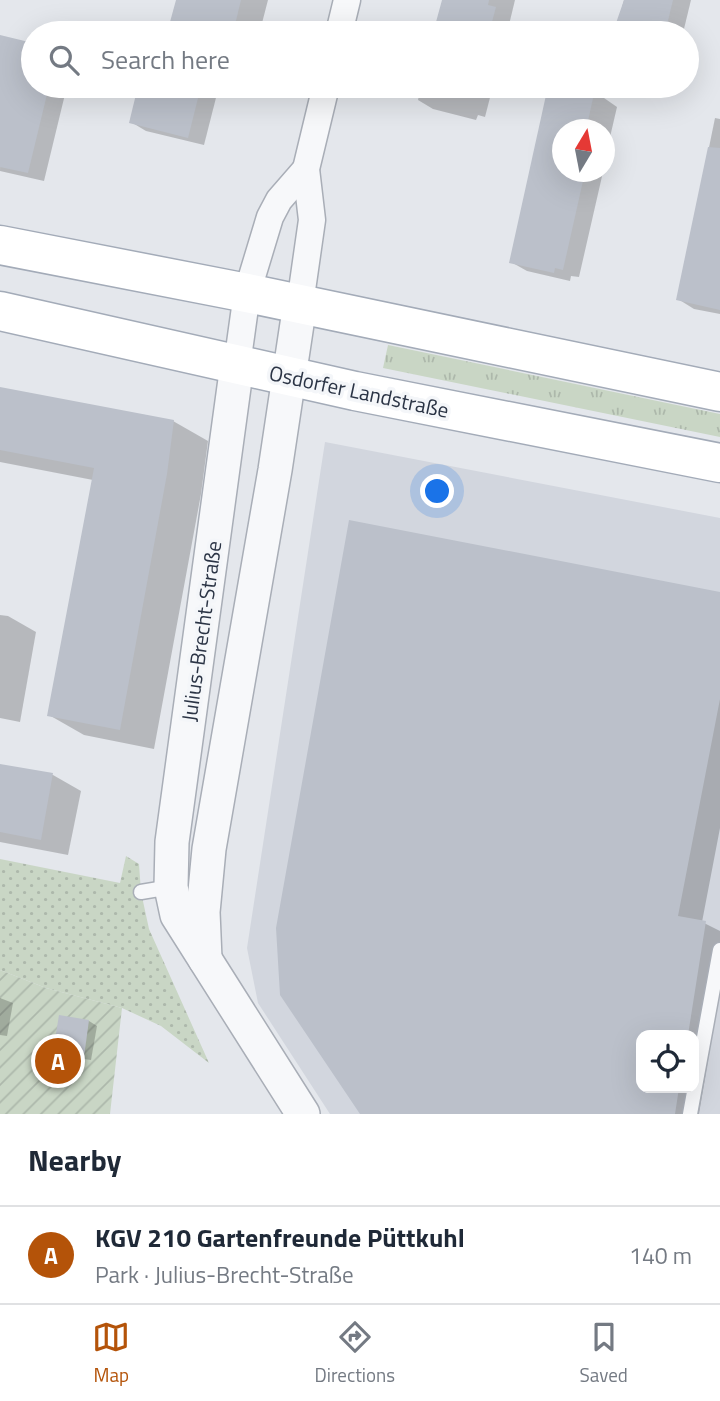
<!DOCTYPE html>
<html lang="en">
<head>
<meta charset="utf-8">
<style>
	:root { --surface:#fff; --page:#f6f6f7; --text:#1f2937; --muted:#747a83; --line:#e0e1e3; --accent:#b45309 }
	body { margin:0; font-family:"Titillium Web",sans-serif; background:var(--page); color:var(--text) }
	.controls { position:absolute; right:21px; bottom:21px; display:grid; overflow:hidden; border-radius:14px; box-shadow:0 7px 28px #0002 }
	.controls button { width:63px; height:63px; display:grid; place-items:center; padding:0; border:0; border-bottom:2px solid var(--line); background:var(--surface); color:var(--text); font:35px sans-serif }
	.compass { position:absolute; left:552px; top:119px; width:63px; height:63px; border-radius:50%; background:var(--surface); box-shadow:0 7px 28px #0002; rotate:10deg }
	.you { position:absolute; left:438px; top:492px; width:24px; height:24px; margin:-18px; border:5px solid #fff; border-radius:50%; background:#1a73e8; box-shadow:0 0 0 10px #1a73e833 }
	.badge { display:grid; place-items:center; width:46px; height:46px; border-radius:50%; background:var(--accent); color:#fff; font-size:23px; font-weight:700 }
	.pin { position:absolute; translate:-50% -50%; border:4px solid #fff; box-shadow:0 2px 7px #0006 }
	.list { margin:0; padding:0; list-style:none }
	h2 { display:flex; justify-content:space-between; align-items:center; height:91px; margin:0; padding:0 28px; font-size:30px }
	h2 small { font-size:23px; font-weight:400; color:var(--muted) }
	.list li { display:grid; grid-template-columns:46px 1fr auto; gap:21px; align-items:center; box-sizing:border-box; height:98px; padding:0 28px; border-top:2px solid var(--line) }
	.list b { display:block; font-size:26px; white-space:nowrap }
	.list p { margin:0; font-size:23px; white-space:nowrap; color:var(--muted) }
	.list em { font-size:23px; font-style:normal; color:var(--muted) }
	.icon { flex:none; width:38px; height:38px; fill:none; stroke:currentColor; stroke-width:2; stroke-linecap:round; stroke-linejoin:round }
	.map { position:relative; flex:none; width:720px; height:1114px; overflow:hidden }
	.search { position:absolute; background:var(--surface); box-shadow:0 7px 28px #0002; left:21px; right:21px; top:21px; height:77px; display:flex; align-items:center; gap:18px; box-sizing:border-box; padding:0 24px; border-radius:38px; color:var(--muted); font-size:26px }
	.sheet { height:189px; background:var(--surface) }
	nav { display:flex; justify-content:space-around; align-items:center; box-sizing:border-box; height:98px; border-top:2px solid var(--line); background:var(--surface); font-size:19px; color:var(--muted) }
	nav a { display:grid; justify-items:center; gap:4px }
	nav .on { color:var(--accent) }
	.map>svg:first-child { display:block }
	.built { fill:#d2d6de; fill-rule:evenodd }
	.grass { fill:url(#grass-tufts) }
	.park { fill:url(#park-dots) }
	.garden { fill:url(#garden-furrows) }
	.shadow { fill:#0003; fill-rule:evenodd }
	.building { fill:#bbc0ca }
	.lines { fill:none; stroke-linecap:round; stroke-linejoin:round }
	.service-casing { stroke:#a9aeb7; stroke-width:17 }
	.minor-casing { stroke:#a9aeb7; stroke-width:29 }
	.tertiary-casing { stroke:#a9aeb7; stroke-width:36 }
	.primary-casing { stroke:#a3abb8; stroke-width:41 }
	.service { stroke:#f7f8fa; stroke-width:14 }
	.minor { stroke:#f7f8fa; stroke-width:26 }
	.tertiary { stroke:#f7f8fa; stroke-width:33 }
	.primary { stroke:#fff; stroke-width:38 }
	.labels { text-anchor:middle; dominant-baseline:central; stroke-width:7; stroke-linejoin:round; paint-order:stroke }
	.street-label { font-size:21px; fill:#2b3445; stroke:#f4f6f9 }
</style>
</head>
<body>
<div class="map">
<svg width="720" height="1114" viewBox="0 0 720 1114">
	<defs>
		<pattern id="grass-tufts" width="24" height="20" patternUnits="userSpaceOnUse" patternTransform="scale(1.75)"><rect width="24" height="20" fill="#c9d6c5"/><path d="M3 7l-1-3M5 7V3M7 7l1-3M15 17l-1-3M17 17v-4M19 17l1-3" fill="none" stroke="#adb8ab"/></pattern>
		<pattern id="park-dots" width="8" height="8" patternUnits="userSpaceOnUse" patternTransform="scale(1.75)"><rect width="8" height="8" fill="#c9d6c5"/><path d="M2 2h.1M6 6h.1" fill="none" stroke="#adb8ab" stroke-width="1.8" stroke-linecap="round"/></pattern>
		<pattern id="garden-furrows" width="10" height="10" patternUnits="userSpaceOnUse" patternTransform="scale(1.75)"><rect width="10" height="10" fill="#c9d6c5"/><path d="M-1 1l2-2M0 10L10 0M9 11l2-2" fill="none" stroke="#adb8ab"/></pattern>
	</defs>
	<rect width="100%" height="100%" fill="#e4e7ec"/>
	<path class="built" d="M325,442l395,76v596h-390l-72,-111 -11,-55zM641,1035h53v53h-53z"/>
	<polygon class="grass" points="388,345 720,414 720,437 383,368"/>
	<polygon class="park" points="126,856 139,864 141,892 149,929 209,1063 161,1026 122,1008 46,988 0,970 0,859 120,883"/>
	<polygon class="garden" points="0,970 46,988 122,1008 110,1114 0,1114"/>
	<g class="shadow">
		<polygon points="189,0 268,0 261,27 253,25 251,33 169,33 176,4"/>
		<polygon points="443,0 515,0 507,33 435,33"/>
		<polygon points="624,0 691,0 683,33 631,33 617,26"/>
		<polygon points="2,37 33,45 33,86 67,86 44,181 0,171"/>
		<polygon points="140,86 219,86 204,145 146,131 131,122"/>
		<polygon points="421,86 493,86 485,117 478,115 476,120 433,109 418,100"/>
		<polygon points="550,86 571,86 594,91 617,107 604,163 604,130 562,130 562,172 603,172 579,277 571,276 570,281 527,271 511,262"/>
		<polygon points="715,118 720,119 720,314 694,309 678,299"/>
		<polygon points="0,389 173,421 208,441 201,494 154,749 84,735 49,715 93,480 0,462"/>
		<path d="M720,594v234l-18,94 18,9v57l-21,126h-337zM641,1035h53v53h-53z"/>
		<polygon points="0,615 8,616 36,632 20,722 0,718"/>
		<polygon points="0,765 53,775 81,791 68,855 0,842"/>
		<polygon points="0,998 13,1003 7,1036 0,1035"/>
		<polygon points="61,1017 89,1021 97,1026 91,1060 63,1056 55,1051"/>
	</g>
	<g class="building">
		<polygon points="176,0 241,0 233,33 167,33"/>
		<polygon points="442,0 489,0 488,5 496,7 489,33 433,33"/>
		<polygon points="624,0 673,0 665,33 644,33 615,26"/>
		<polygon points="0,35 33,43 33,86 49,86 28,173 0,167"/>
		<polygon points="138,86 201,86 188,138 129,123"/>
		<polygon points="548,86 579,86 595,89 586,130 563,130 563,172 585,172 563,270 555,268 554,273 509,263"/>
		<polygon points="708,147 720,148 720,310 676,300"/>
		<polygon points="0,387 174,420 167,474 120,730 47,716 94,468 0,450"/>
		<polygon points="349,520 720,592 720,699 678,916 706,921 688,1035 641,1035 641,1088 679,1088 675,1114 360,1114 280,995 276,928"/>
		<polygon points="0,764 53,773 41,840 0,832"/>
		<polygon points="59,1015 89,1020 84,1057 53,1052"/>
	</g>
	<g class="lines">
		<defs>
			<g id="service">
				<polyline points="141,892 171,887"/>
				<polyline points="690,1114 720,950"/>
			</g>
			<g id="minor">
				<polyline points="339,33 347,0"/>
				<polyline points="300,304 312,220 306,169 326,86"/>
				<polyline points="237,365 247,293 270,217 279,200 306,169"/>
			</g>
			<g id="tertiary">
				<polyline points="237,365 172,842 171,887 177,915 303,1114"/>
				<polyline points="205,959 203,912 209,849 275,470 300,304"/>
			</g>
			<g id="primary">
				<polyline points="0,245 247,293 720,392"/>
				<polyline points="0,311 355,391 720,463"/>
			</g>
		</defs>
		<use href="#service" class="service-casing"/>
		<use href="#minor" class="minor-casing"/>
		<use href="#tertiary" class="tertiary-casing"/>
		<use href="#primary" class="primary-casing"/>
		<use href="#service" class="service"/>
		<use href="#minor" class="minor"/>
		<use href="#tertiary" class="tertiary"/>
		<use href="#primary" class="primary"/>
	</g>
	<g class="labels">
		<g class="street-label">
			<text transform="translate(359 391) rotate(12)">Osdorfer Landstraße</text>
			<text transform="translate(201 631) rotate(-82)">Julius-Brecht-Straße</text>
		</g>
	</g>
</svg>
<div class="controls">
<button><svg class="icon" aria-label="locate" viewBox="0 0 24 24"><circle cx="12" cy="12" r="6"/><path d="M12 2v4M12 18v4M2 12h4M18 12h4"/></svg></button>
</div>
<svg class="compass" viewBox="-18 -18 36 36"><path d="M0-13l5 13h-10z" fill="#e53935"/><path d="M0 13l5-13h-10z" fill="#747a83"/></svg>
<div class="you"></div>
<div class="pin badge" style="left:58px;top:1061px">A</div>
<div class="search"><svg class="icon" aria-label="search" viewBox="0 0 24 24"><circle cx="10" cy="10" r="6"/><path d="M15 15l6 6"/></svg>Search here</div>
</div>
<section class="sheet">
<h2>Nearby<small></small></h2>
<ul class="list">
<li><span class="badge">A</span><div><b>KGV 210 Gartenfreunde Püttkuhl</b><p>Park · Julius-Brecht-Straße</p></div><em>140 m</em></li>
</ul>
</section>
<nav>
<a class="on"><svg class="icon" aria-label="map" viewBox="0 0 24 24"><path d="M3 6l6-2 6 2 6-2v14l-6 2-6-2-6 2zM9 4v14M15 6v14"/></svg>Map</a>
<a><svg class="icon" aria-label="directions" viewBox="0 0 24 24"><path d="M12 3l9 9-9 9-9-9zM9 14v-3h6M13 9l2 2-2 2"/></svg>Directions</a>
<a><svg class="icon" aria-label="saved" viewBox="0 0 24 24"><path d="M7 4h10v16l-5-4-5 4z"/></svg>Saved</a>
</nav>
</body>
</html>
